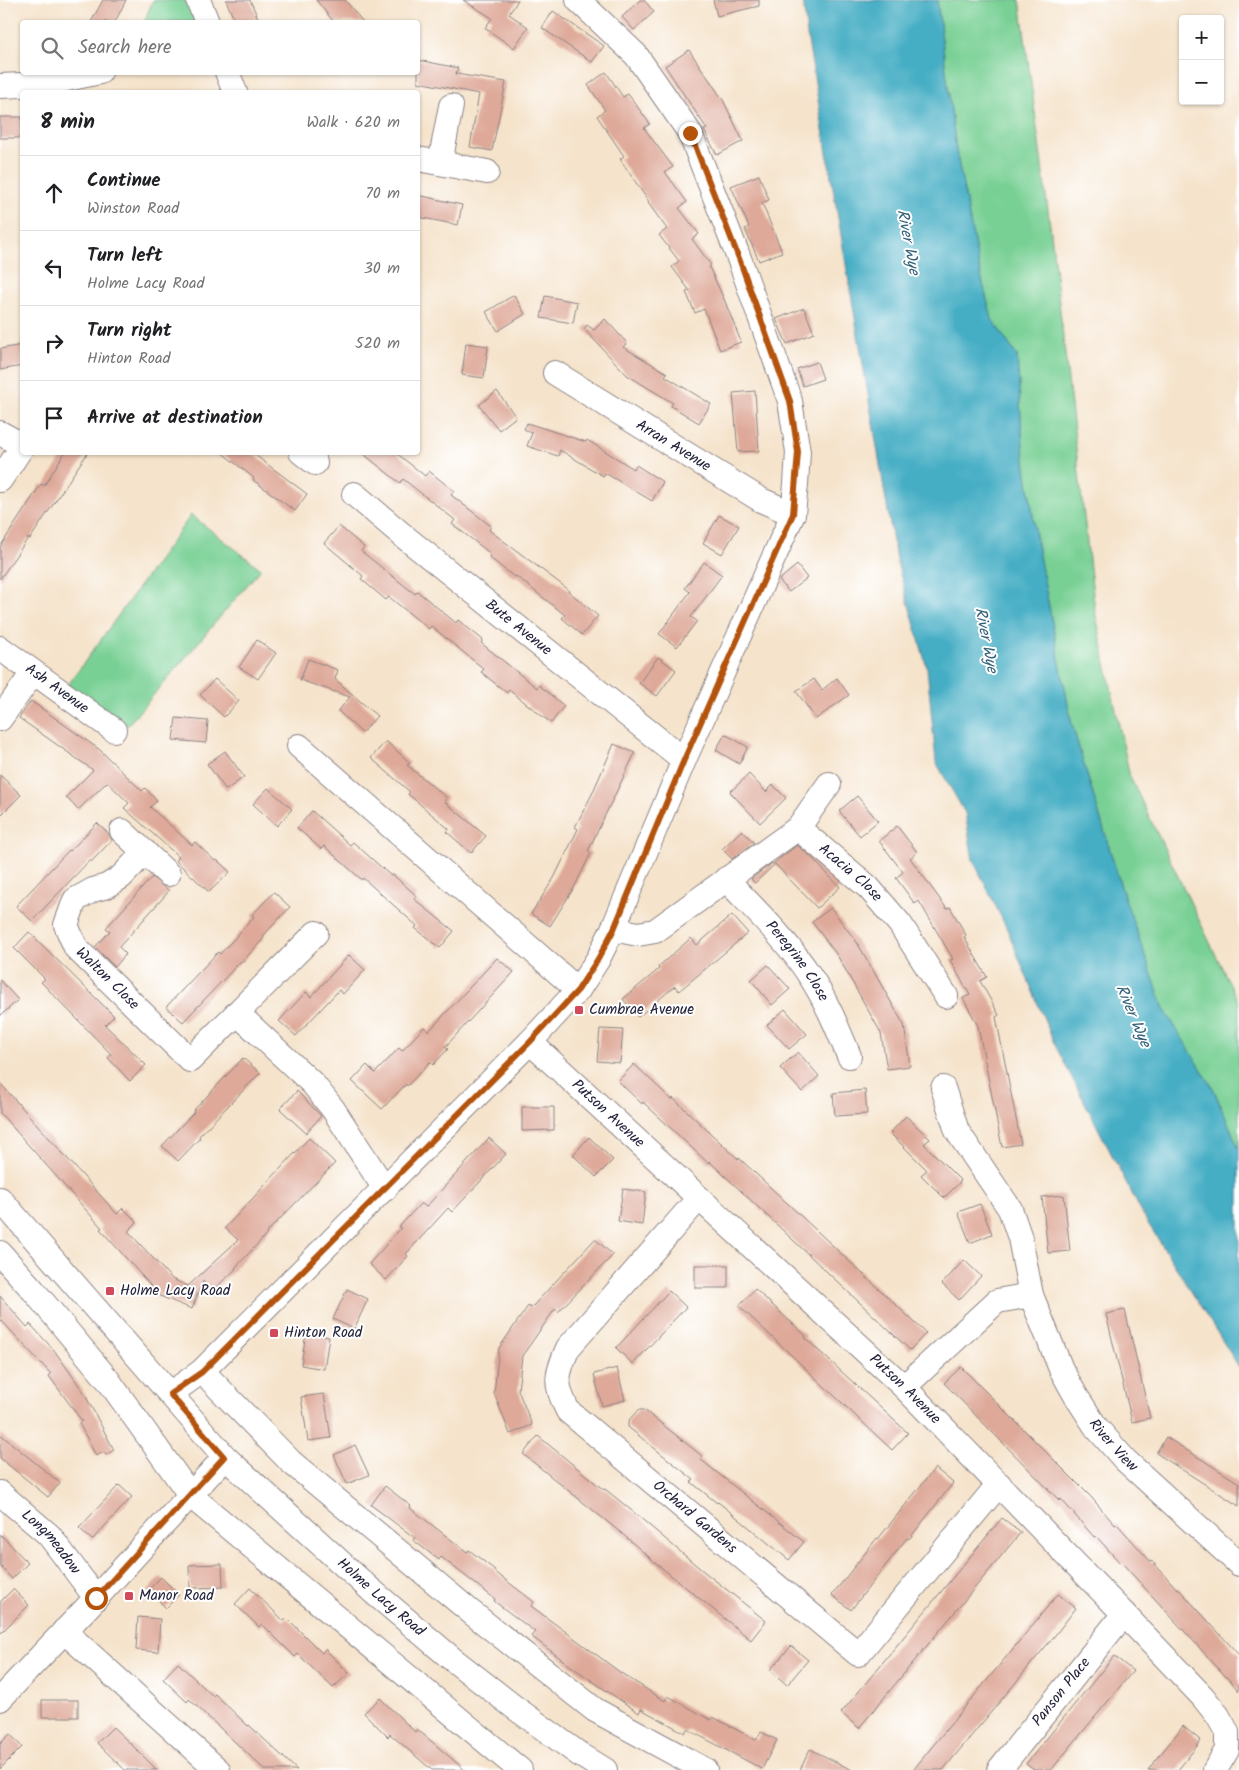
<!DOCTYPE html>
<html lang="en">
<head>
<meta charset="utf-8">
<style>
	:root { --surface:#fff; --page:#f6f6f6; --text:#202124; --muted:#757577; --line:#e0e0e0 }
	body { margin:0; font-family:Kalam,sans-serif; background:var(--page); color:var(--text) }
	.controls { position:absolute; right:15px; top:15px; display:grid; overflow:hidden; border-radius:5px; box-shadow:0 1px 4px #0004 }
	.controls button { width:45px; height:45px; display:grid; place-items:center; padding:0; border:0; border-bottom:1px solid var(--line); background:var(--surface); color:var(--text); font:25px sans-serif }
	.stop { position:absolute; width:15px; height:15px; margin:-11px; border:4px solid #b45309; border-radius:50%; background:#fff }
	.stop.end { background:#b45309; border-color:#fff; box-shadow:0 1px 5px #0008 }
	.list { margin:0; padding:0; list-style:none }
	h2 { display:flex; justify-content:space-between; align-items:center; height:65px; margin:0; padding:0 20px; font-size:21px }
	h2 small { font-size:16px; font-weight:400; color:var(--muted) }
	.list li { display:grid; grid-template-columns:32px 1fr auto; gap:15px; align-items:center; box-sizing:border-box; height:75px; padding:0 20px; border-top:1px solid var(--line) }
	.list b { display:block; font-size:19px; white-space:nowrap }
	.list p { margin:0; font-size:16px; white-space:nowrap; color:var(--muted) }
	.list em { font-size:16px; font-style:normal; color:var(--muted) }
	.icon { flex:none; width:28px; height:28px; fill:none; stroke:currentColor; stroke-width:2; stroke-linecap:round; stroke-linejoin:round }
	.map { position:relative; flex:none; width:1239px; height:1770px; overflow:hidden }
	.search { position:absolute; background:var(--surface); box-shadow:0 1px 4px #0004; left:20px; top:20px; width:400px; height:55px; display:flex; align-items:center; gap:12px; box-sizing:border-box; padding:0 18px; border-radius:5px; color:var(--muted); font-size:19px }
	.panel { position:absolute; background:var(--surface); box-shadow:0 1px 4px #0004; left:20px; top:90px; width:400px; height:365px; border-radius:5px }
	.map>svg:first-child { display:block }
	.green { fill:#79d095; stroke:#4e7968 }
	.water { fill:#45adc4; stroke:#346880 }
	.building { fill:#dea999 }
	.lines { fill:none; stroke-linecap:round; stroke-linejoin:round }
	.minor-casing { stroke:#8c8283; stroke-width:26 }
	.minor { stroke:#fff; stroke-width:24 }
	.route { stroke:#b45309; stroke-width:6 }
	.poi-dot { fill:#d1495b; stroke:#fff; stroke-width:2 }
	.labels { text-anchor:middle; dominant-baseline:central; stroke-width:4; stroke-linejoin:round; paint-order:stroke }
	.street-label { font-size:15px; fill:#22223b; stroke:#fff }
	.poi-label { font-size:15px; fill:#22223b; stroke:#fff; text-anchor:start }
	.water-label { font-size:16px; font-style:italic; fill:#326179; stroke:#fff }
</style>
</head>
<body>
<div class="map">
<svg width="1239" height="1770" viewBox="0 0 1239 1770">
	<rect width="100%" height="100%" fill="#fff"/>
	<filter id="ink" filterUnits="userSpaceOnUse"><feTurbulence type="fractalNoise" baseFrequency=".02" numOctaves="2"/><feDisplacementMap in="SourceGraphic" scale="10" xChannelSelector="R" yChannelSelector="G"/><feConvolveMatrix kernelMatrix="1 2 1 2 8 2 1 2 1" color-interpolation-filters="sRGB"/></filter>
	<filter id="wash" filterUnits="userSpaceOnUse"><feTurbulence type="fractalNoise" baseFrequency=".0096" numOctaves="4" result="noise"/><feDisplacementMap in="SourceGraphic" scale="20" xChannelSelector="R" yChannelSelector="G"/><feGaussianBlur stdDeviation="1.12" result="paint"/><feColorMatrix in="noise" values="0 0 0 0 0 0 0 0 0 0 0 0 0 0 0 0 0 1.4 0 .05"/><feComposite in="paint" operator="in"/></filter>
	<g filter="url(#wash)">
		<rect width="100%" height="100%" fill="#f5e3cb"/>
		<g class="green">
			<polygon points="153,0 198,0 207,22 144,22"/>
			<polygon points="937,0 1020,0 1051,233 1095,611 1130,777 1239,1003 1239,1149 1213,1088 1164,1009 1123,893 1072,725 1038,550 1023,447 1017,356 992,320 980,272 956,150"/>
			<polygon points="191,515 261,569 127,726 68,685"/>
		</g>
		<polygon class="water" points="803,0 937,0 956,150 980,272 992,319 1017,356 1023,447 1038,550 1072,725 1123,893 1164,1009 1213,1088 1239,1149 1239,1367 1144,1217 1054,1043 1007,929 973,860 965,813 936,762 927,668 896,559 807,35"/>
		<g id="blocks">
			<g class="building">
				<polygon points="103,0 126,0 115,22 91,22"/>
				<polygon points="226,0 250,0 258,18 247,22 235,22"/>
				<polygon points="316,0 345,0 363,22 334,22"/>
				<polygon points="463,0 518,0 509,14 528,27 514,48 485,28 492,18"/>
				<polygon points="640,0 644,0 654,12 634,30 622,17"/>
				<polygon points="713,0 759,0 759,6 717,16"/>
				<polygon points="553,11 604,46 592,62 542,28"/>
				<polygon points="689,50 723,100 743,141 717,155 704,130 707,129 665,66"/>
				<polygon points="418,60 458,68 456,74 506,82 492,151 470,147 479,94 418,82"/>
				<polygon points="606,72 623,97 628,94 650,124 644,128 673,167 665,172 687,202 679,208 699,234 692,239 711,265 709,267 724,299 741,342 720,350 704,309 695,313 686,292 690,291 672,267 679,261 659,235 667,229 648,203 649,202 620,159 624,156 597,116 605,110 588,85"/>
				<rect x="0" y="117" width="22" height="21"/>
				<polygon points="759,175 769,200 762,203 782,252 759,261 745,229 749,227 731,186"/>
				<polygon points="418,195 462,205 458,225 418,217"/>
				<polygon points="514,295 525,314 498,331 486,312"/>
				<polygon points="545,296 577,302 573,323 541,318"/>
				<polygon points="804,308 814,333 787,344 776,319"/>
				<polygon points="605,319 627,343 623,347 667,373 665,376 711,404 699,423 671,406 673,403 627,375 584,329 587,325 594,330"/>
				<polygon points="466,343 488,346 484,378 462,375"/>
				<polygon points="22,345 22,366 0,370 0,349"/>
				<polygon points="817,362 823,379 803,386 797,369"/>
				<polygon points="497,391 516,417 499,430 479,405"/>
				<polygon points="755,391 759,451 738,452 733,393"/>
				<polygon points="527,423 586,442 587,440 634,469 636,465 663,482 652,501 605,473 603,476 560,450 558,456 527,446 532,433 524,429"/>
				<polygon points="65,452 88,452 30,539 28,538 0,579 0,547 41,484 44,486"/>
				<polygon points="221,452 251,452 307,494 295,511 253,480 254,478"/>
				<polygon points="361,452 395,452 425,476 429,471 454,491 451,495 491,526 489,530 569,590 568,591 598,616 582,635 562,618 565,615 516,576 514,577 489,557 491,554 452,524 455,520 403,479 400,483"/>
				<polygon points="719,515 739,526 722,554 703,543"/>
				<polygon points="339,526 364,547 361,551 415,594 417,591 456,623 458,620 483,640 481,643 537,688 539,685 564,706 551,723 509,690 507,693 481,672 484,669 431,626 429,629 389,597 386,600 361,579 363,576 324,543"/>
				<polygon points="704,562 722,575 691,617 697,621 677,647 659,634 690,592 685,588"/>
				<polygon points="797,565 807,578 789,592 779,580"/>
				<polygon points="257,640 276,653 258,679 239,667"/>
				<polygon points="658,657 676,670 657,696 639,683"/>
				<polygon points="308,659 338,670 335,679 377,716 362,733 338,711 350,697 300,680"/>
				<polygon points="837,678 849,695 816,719 796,691 814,679 822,690"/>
				<polygon points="215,679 239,701 224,717 200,695"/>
				<polygon points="31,701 100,750 142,791 145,788 157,801 150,807 192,845 195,842 215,861 217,860 230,872 209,892 176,861 179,857 124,808 129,803 107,782 78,810 66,797 93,770 19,718"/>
				<polygon points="176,718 208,721 206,743 173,740"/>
				<polygon points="725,734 748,747 739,764 716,750"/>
				<polygon points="386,741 410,763 407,765 447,798 444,801 486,836 471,853 447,832 449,829 408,794 410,792 371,758"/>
				<polygon points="614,744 635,753 588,851 591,853 575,886 550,926 531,914 554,878 578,829 575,827 592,794"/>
				<polygon points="225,751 244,777 226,790 207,764"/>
				<polygon points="749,774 766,792 773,785 786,798 760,823 730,792"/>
				<polygon points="0,775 21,795 0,816"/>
				<polygon points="268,788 292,809 277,826 253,804"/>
				<polygon points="857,796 878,821 860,836 839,811"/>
				<polygon points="312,811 350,845 353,842 391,876 393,875 417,896 414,899 454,931 440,948 415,928 417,926 363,878 362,880 324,846 321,849 297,828"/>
				<polygon points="97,823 109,834 112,840 91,862 90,860 32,921 16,906 69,850 70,851"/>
				<polygon points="897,826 917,852 910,858 947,909 950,907 966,935 964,937 987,977 980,981 999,1015 996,1017 1021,1144 1002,1147 978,1026 963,998 970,995 950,960 953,959 919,901 915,904 896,878 903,872 879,841"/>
				<polygon points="742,830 754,843 732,859 722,849"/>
				<polygon points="797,845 811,857 840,887 817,908 774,863"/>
				<polygon points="772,863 774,865 755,883 751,879"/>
				<polygon points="152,877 169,891 119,947 126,954 115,967 95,947 110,931 106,928"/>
				<polygon points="274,892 290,907 263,936 264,938 242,962 241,961 183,1022 166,1007 218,952 220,954 254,917 252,915"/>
				<polygon points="831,908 858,944 904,1025 910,1066 887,1069 881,1033 837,955 812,922"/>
				<polygon points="732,915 748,933 679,991 675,986 638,1017 623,999 659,969 658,967 691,938 697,945"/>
				<polygon points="29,932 114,1016 105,1025 146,1065 130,1081 108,1058 111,1054 41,982 45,979 14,948"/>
				<polygon points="349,955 365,970 343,994 339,990 296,1036 279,1021 306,992 311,997"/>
				<polygon points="497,958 514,972 445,1047 448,1049 433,1065 430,1062 407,1086 406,1084 382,1109 352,1081 367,1065 375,1073 399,1048 402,1051 424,1027 429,1031"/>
				<polygon points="768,965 790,989 772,1005 751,980"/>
				<polygon points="0,980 18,1000 0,1016"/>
				<polygon points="785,1009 807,1034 789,1049 767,1025"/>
				<polygon points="600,1029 623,1030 620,1063 597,1061"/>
				<polygon points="798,1052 819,1076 802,1092 780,1068"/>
				<polygon points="243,1058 260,1073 199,1136 200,1138 178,1161 162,1146 194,1112 193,1111"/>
				<polygon points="634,1064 672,1100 673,1098 738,1159 739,1158 926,1333 910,1350 709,1161 708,1163 643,1102 642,1104 618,1081"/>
				<polygon points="0,1083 117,1214 123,1208 137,1222 128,1231 172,1279 188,1286 238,1240 225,1228 309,1138 335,1163 266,1233 267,1234 235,1268 236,1269 212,1291 203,1281 192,1309 160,1296 100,1229 102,1228 0,1113"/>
				<polygon points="865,1090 867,1114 835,1116 833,1093"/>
				<polygon points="297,1091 321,1116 306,1133 280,1109"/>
				<polygon points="522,1107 554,1107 554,1130 522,1131"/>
				<polygon points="906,1116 930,1139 924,1144 961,1181 944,1198 921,1175 927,1170 890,1133"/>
				<polygon points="589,1137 613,1160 596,1177 573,1155"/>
				<polygon points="489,1138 506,1154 452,1212 448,1208 406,1254 408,1256 386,1280 369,1264 401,1228 399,1227 421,1203 426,1207"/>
				<polygon points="623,1189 646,1192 642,1225 618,1221"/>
				<polygon points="1064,1195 1070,1251 1048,1253 1042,1197"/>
				<polygon points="980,1204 992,1234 970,1243 958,1212"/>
				<polygon points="595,1239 613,1255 558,1312 555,1309 522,1356 518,1390 532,1425 510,1434 494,1393 499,1348 528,1306 531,1308"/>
				<polygon points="964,1260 981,1276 959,1300 942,1284"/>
				<rect x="695" y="1265" width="33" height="23"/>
				<polygon points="347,1289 368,1299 354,1329 333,1319"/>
				<polygon points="755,1289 806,1336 805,1338 908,1433 892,1450 739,1306"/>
				<polygon points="669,1291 686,1307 633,1364 616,1348"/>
				<polygon points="0,1296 27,1327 30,1324 54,1350 83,1391 114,1450 106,1455 104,1452 96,1456 79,1423 82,1421 49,1376 51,1374 0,1319"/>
				<polygon points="1125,1310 1150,1418 1132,1422 1106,1314"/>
				<polygon points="306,1333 329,1337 324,1369 301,1365"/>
				<polygon points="961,1367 1091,1497 1115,1525 1117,1524 1151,1562 1152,1561 1177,1589 1178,1588 1239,1655 1239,1691 1122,1563 1121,1564 1096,1536 1094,1537 1061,1499 1060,1501 944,1383"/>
				<polygon points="617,1368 625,1400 602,1406 594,1374"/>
				<polygon points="324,1394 331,1438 308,1441 301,1397"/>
				<polygon points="638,1410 644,1410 677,1436 702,1456 700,1459 804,1542 789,1560 718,1502 717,1503 691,1482 694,1480 628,1427 628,1421"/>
				<polygon points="0,1434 60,1483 48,1497 0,1458"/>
				<polygon points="538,1436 604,1490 605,1489 631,1510 702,1570 766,1621 751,1640 657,1564 620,1532 523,1454"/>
				<polygon points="1166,1437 1239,1483 1239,1506 1156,1453"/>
				<polygon points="355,1445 369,1475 347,1484 334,1455"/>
				<polygon points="935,1468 953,1483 909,1539 907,1538 851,1610 832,1595 877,1538 878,1539"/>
				<polygon points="119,1485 132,1497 92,1540 79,1528"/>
				<polygon points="385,1486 411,1506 410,1508 467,1552 469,1550 495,1570 494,1571 534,1602 531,1606 621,1673 665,1701 668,1696 711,1720 713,1717 756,1740 761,1732 777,1740 762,1769 687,1729 685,1733 641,1709 639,1713 572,1667 531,1636 535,1632 494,1601 495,1599 441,1557 439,1560 413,1540 415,1538 371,1505"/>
				<polygon points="1002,1518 1021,1532 859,1728 841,1713"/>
				<polygon points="0,1534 28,1563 12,1579 0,1566"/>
				<polygon points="222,1564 223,1587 190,1588 189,1565"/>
				<polygon points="161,1577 179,1595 166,1608 148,1590"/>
				<polygon points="250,1588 284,1621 287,1618 322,1653 325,1649 349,1673 333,1688 298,1654 295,1657 262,1624 259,1627 235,1604"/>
				<polygon points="13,1589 29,1605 0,1634 0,1602"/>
				<polygon points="1058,1594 1076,1608 1056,1634 943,1770 913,1770"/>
				<polygon points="138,1617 160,1619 158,1652 136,1650"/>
				<polygon points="791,1646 808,1660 787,1685 770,1670"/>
				<polygon points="1114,1656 1133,1671 1051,1770 1034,1770 1026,1764"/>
				<polygon points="178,1663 213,1696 215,1694 248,1726 249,1725 297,1770 265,1770 189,1699 187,1702 163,1679"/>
				<polygon points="380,1698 415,1732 417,1729 465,1770 432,1770 390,1734 388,1737 364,1713"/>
				<rect x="42" y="1700" width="36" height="17"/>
				<polygon points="1183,1726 1201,1741 1178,1770 1148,1770"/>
				<polygon points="113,1727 136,1749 157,1770 125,1770 97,1743"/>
				<polygon points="10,1734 22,1747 0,1769 0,1744"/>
				<polygon points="810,1749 852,1770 800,1770"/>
			</g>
		</g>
	</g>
	<g filter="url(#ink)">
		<use href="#blocks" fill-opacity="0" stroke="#8c8283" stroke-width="1"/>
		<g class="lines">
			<defs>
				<g id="minor">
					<polyline points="198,0 207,22"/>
					<polyline points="227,72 235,92"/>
					<polyline points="0,86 43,84 100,72"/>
					<polyline points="418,159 487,172"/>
					<polyline points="440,163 451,106"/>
					<path id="s1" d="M555,373l206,127 32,14"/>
					<polyline points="0,433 22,445"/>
					<polyline points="301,452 315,463"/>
					<polyline points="0,480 22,447"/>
					<path id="s2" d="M354,494l52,44 278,222"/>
					<path id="s3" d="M0,648l114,82"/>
					<polyline points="0,719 33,673"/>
					<polyline points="299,746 578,990"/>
					<path id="s4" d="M798,828l70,59 32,37 46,72"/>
					<polyline points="122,831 168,874"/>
					<path id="s5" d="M145,852l-24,25 -14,9 -14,4 -18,10 -9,25 10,23 114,112 47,-47 76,71 20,25 52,80"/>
					<path id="s6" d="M726,879c29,31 61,61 84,97 16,24 28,53 39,80"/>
					<polyline points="613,929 638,934 655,931 798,828 829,784"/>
					<polyline points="237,1013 316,933"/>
					<path id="s7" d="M530,1042l374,345 220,227 79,83 15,19 9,16v18l-12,20"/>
					<path id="s8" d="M943,1088l14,43 53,78 10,29 11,57 30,74 15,27 20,31 29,33 114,104"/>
					<path id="s9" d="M699,1198l-131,150c-12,27 -14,36 0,63l290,243 141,-170"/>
					<path id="s10" d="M0,1199l225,258 146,133 80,68 63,49 65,47 26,16"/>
					<polyline points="0,1253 33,1290 108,1380 191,1496 520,1770"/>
					<polyline points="202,1371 291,1462 472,1613 595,1710 705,1770"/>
					<polyline points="904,1387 997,1301 1031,1295"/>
					<polyline points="170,1394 202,1371 530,1042 578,990 598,959 613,929 684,760 793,514 796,484 798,452 790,401 740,261 690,133 636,55 578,0"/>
					<path id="s11" d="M0,1493l49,42 47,63"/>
					<polyline points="64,1631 218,1770"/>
					<polyline points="0,1699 96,1598 225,1457"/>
					<path id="s12" d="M999,1770l125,-156"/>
				</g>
			</defs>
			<use href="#minor" class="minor-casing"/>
			<use href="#minor" class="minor"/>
		</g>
	</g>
	<g class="lines" filter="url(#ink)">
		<polyline class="route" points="96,1598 224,1457 170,1394 202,1372 530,1042 578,990 598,959 614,929 684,760 793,514 798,452 790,401 740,261 690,133"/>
	</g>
	<g class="poi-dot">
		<rect x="574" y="1005" width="10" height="10" rx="2.5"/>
		<rect x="105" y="1286" width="10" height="10" rx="2.5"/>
		<rect x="269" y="1328" width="10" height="10" rx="2.5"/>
		<rect x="124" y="1591" width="10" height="10" rx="2.5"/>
	</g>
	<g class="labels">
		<g class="street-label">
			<text stroke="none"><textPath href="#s1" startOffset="139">Arran Avenue</textPath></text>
			<text stroke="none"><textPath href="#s2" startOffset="212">Bute Avenue</textPath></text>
			<text stroke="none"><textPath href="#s3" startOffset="70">Ash Avenue</textPath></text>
			<text stroke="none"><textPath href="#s4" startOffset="69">Acacia Close</textPath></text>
			<text stroke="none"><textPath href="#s6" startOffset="109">Peregrine Close</textPath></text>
			<text stroke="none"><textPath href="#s5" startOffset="182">Walton Close</textPath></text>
			<text stroke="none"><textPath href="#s7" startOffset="106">Putson Avenue</textPath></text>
			<text stroke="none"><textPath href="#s7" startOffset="511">Putson Avenue</textPath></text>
			<text stroke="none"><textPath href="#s8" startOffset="401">River View</textPath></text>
			<text stroke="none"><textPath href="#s9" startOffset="431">Orchard Gardens</textPath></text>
			<text stroke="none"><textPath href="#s11" startOffset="71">Longmeadow</textPath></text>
			<text stroke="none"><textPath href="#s10" startOffset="552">Holme Lacy Road</textPath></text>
			<text stroke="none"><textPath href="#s12" startOffset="100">Panson Place</textPath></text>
		</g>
		<g class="poi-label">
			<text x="589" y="1010">Cumbrae Avenue</text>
			<text x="120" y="1291">Holme Lacy Road</text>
			<text x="284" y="1333">Hinton Road</text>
			<text x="139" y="1596">Manor Road</text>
		</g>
		<g class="water-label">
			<text transform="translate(908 242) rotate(79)">River Wye</text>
			<text transform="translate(986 640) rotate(79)">River Wye</text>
			<text transform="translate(1133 1016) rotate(67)">River Wye</text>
		</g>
	</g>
</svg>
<div class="controls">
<button>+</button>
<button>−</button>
</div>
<div class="stop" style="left:96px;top:1598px"></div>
<div class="stop end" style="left:690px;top:133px"></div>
<div class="search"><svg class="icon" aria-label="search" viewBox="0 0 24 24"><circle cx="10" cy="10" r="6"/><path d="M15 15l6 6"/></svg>Search here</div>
<section class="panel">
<h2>8 min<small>Walk · 620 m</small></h2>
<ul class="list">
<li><svg class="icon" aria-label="ahead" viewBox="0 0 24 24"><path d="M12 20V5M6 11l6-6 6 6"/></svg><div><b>Continue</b><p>Winston Road</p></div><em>70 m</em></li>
<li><svg class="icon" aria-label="left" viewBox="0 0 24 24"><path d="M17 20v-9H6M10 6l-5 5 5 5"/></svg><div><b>Turn left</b><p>Holme Lacy Road</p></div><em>30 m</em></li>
<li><svg class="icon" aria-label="right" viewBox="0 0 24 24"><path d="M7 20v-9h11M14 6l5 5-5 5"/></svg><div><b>Turn right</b><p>Hinton Road</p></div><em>520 m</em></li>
<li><svg class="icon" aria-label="arrive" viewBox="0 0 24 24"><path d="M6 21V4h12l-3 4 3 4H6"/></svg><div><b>Arrive at destination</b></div></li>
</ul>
</section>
</div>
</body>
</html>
